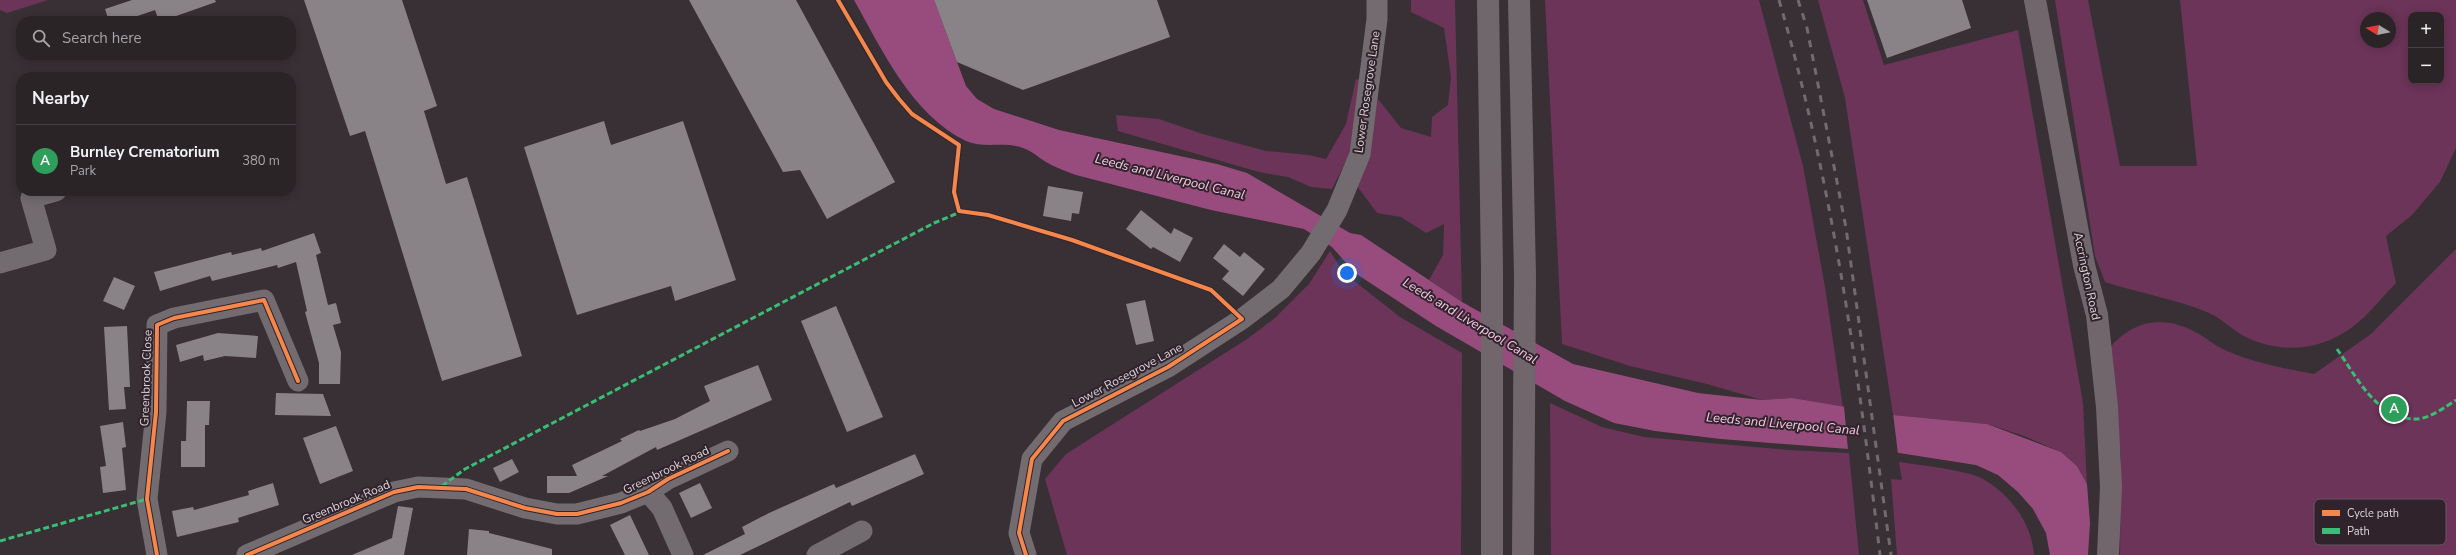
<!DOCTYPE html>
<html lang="en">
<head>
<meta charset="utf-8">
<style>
	:root { --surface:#2a2427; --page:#322c2f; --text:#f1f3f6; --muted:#a5a4a7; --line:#464144; --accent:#a39a9f }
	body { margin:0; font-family:"Nunito Sans",sans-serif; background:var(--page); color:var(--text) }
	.controls { position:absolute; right:12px; top:12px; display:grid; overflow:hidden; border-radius:8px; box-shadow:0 2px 10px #0003 }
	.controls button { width:36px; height:36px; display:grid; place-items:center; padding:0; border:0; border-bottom:1px solid var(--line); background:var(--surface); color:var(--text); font:20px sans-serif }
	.compass { position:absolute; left:2360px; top:12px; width:36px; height:36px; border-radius:50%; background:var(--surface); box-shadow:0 2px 10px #0003; rotate:280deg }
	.you { position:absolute; left:1347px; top:273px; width:14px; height:14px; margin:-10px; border:3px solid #fff; border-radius:50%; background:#1a73e8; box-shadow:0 0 0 6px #1a73e833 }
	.badge { display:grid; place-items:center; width:26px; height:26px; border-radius:50%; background:var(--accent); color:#fff; font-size:13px; font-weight:700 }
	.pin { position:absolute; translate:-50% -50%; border:2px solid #fff; box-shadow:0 1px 4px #0006 }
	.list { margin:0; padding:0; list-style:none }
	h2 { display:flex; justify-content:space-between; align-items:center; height:52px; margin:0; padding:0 16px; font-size:17px }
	h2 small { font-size:13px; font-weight:400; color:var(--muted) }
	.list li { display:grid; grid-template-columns:26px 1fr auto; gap:12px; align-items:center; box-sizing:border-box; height:72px; padding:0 16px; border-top:1px solid var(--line) }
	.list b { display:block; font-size:15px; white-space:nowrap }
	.list p { margin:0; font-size:13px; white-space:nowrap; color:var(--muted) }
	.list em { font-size:13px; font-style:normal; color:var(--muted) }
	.icon { flex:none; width:22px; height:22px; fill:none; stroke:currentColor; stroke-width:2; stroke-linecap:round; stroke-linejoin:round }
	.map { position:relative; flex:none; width:2456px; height:555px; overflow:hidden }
	.search { position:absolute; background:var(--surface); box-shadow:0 2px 10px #0003; left:16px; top:16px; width:280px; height:44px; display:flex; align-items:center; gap:10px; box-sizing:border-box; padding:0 14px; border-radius:16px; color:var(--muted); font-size:15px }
	.panel { position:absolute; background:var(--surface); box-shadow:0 2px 10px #0003; left:16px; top:72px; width:280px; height:124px; border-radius:16px }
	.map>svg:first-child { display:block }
	.green { fill:#6b3458; fill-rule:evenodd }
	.water { fill:#984c7e }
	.pier { fill:#383034 }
	.building { fill:#898286 }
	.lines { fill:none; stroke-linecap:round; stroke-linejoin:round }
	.minor { stroke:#726c70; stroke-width:21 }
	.highway { stroke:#71666c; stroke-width:22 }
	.rail { stroke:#706b6e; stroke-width:3; stroke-dasharray:7 7; stroke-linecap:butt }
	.quiet { stroke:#3abd76; stroke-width:3; stroke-dasharray:6 3; stroke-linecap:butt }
	.cycleway-casing { stroke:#30232b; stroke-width:6 }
	.cycleway { stroke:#f5874c; stroke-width:4 }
	.labels { text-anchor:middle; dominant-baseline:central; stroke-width:4; stroke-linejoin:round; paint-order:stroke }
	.street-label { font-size:12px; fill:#dcd3d8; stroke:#30232b }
	.water-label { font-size:13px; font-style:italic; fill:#f7c8e4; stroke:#30232b }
	.key { fill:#30232b; stroke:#64585f; stroke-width:1 }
	.key-label { font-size:11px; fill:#dcd3d8 }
</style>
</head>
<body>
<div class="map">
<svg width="2456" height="555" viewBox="0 0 2456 555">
	<rect width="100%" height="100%" fill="#383034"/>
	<g class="green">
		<polygon points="0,0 48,0 7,13 0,10"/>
		<polygon points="1411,0 1455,0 1462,302 1429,280 1443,255 1444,224 1426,233 1401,217 1377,213 1357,186 1367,155 1378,99 1401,128 1431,137 1432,117 1448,105 1451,77 1444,28 1411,12"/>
		<polygon points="1545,0 1759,0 1803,166 1825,287 1843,408 1792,398 1762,400 1707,384 1630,366 1562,344"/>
		<polygon points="1818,0 1863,0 1884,65 2018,30 2083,403 2087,484 2077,466 2061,452 2024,436 1987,424 1893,415 1845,98"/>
		<path d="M2055,0h33l32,166h77l-17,-166h276v148l-16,34 -28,33 -26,21 10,47c-14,14 -28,33 -45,45 -30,22 -69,26 -103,10 -14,-6 -25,-19 -39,-25 -33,-14 -70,-20 -104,-31l-10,-26zM2411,15h30v66h-30zM2366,18h24v24h-24z"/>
		<polygon points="1356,79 1364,81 1351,151 1332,189 1311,187 1288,177 1259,172 1118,131 1116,115 1159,119 1203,134 1266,151 1309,155 1326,159 1346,124"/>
		<path d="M2456,249v306h-336l1,-98 -13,-107c24,-30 55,-36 89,-17 10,5 18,13 28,17 29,13 58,18 89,24l57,-40z"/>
		<polygon points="1330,251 1343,272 1400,317 1462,353 1461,555 1067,555 1045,479 1066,454 1247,339 1275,318 1309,284"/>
		<polygon points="1550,403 1602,427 1644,437 1789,450 1849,453 1859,555 1551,555"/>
		<path d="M1899,462c20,3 68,8 84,17 27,15 49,45 51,76h-137l-6,-76 11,1z"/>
	</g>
	<path class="water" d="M854,0h80l32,86 11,13 17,10 65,21 158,34 30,9 103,60 11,2 101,67 111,62 125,29 64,7 30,-2 101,17 94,9 74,28 16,14 10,18 3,39 -2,32h-38l-4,-22 -13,-24 -15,-17 -20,-17 -22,-10 -77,-12 -178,-14 -66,-8 -41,-8 -49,-22 -129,-75 -81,-53 -23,-26 -28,-18 -93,-19 -135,-35c-10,-4 -20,-7 -30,-13 -8,-5 -14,-11 -23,-14 -19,-7 -39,1 -57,-7 -54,-26 -84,-91 -112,-141z"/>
	<polygon class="pier" points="1844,406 1893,413 1898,454 1848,450"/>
	<g class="building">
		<polygon points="132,0 215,0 216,2 162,21 159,21 155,10 123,21 109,21 105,9"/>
		<polygon points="304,0 402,0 437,106 424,111 446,184 467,177 522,356 442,381 365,131 350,136"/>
		<polygon points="689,0 796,0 895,182 827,219 800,170 783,172"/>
		<polygon points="934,0 1157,0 1170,37 1023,90 957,62"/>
		<polygon points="1867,0 1962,0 1971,28 1887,58"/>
		<polygon points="604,121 611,145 683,121 736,280 675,301 671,286 577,315 524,147"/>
		<polygon points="1048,186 1083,192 1079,214 1072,213 1071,221 1043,216"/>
		<polygon points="1141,210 1171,234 1174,228 1193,238 1180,262 1153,247 1151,249 1126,229"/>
		<polygon points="314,233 321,253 316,255 328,305 336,303 341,323 333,325 341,352 340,384 319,384 319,363 305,312 307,311 296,262 278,268 277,265 212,281 210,276 160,291 154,272 231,252 232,255 261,248 262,251"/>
		<polygon points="1224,244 1240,257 1244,252 1265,269 1243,296 1222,279 1229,271 1213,258"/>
		<polygon points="114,277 135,286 124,310 103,301"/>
		<polygon points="1145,300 1154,341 1136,345 1126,304"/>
		<polygon points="836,306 883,417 847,432 801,321"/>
		<polygon points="127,326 130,387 124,387 126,409 109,410 104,327"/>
		<polygon points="218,333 258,336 256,358 225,356 204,361 203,355 180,362 176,345"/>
		<polygon points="758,365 772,400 657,450 656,447 602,476 608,476 569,493 547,493 547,476 577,476 572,465 622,441 620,439 639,430 640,431 675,419 710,401 704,386"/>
		<polygon points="276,393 323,394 331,416 275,415"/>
		<polygon points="187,401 210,401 209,425 205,425 205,467 181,467 181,441 186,441"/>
		<polygon points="123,422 126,447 122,448 126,490 103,493 100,467 106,466 100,426"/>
		<polygon points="336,426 353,471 320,484 303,438"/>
		<polygon points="915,454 924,474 852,506 850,502 740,555 703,555 745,534 742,527 769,513 834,484 836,488"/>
		<polygon points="512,459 519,472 500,482 493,468"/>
		<polygon points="273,483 279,505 238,518 239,522 177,537 172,511 193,507 194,510 249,495 248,491"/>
		<polygon points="700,483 712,508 691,518 679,493"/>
		<polygon points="398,506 413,508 404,555 352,555 392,538"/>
		<polygon points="630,515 649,555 625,555 610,525"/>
		<polygon points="469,529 489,531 489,533 552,549 552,555 467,555"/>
	</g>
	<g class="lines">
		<g class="minor">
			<polyline points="0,263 46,250 31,198 56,191"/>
			<polyline points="648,492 662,508 683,555"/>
			<polyline points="157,555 147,499 156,412 157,325 174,318 264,300 298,381"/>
			<polyline points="247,555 394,492 418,487 466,489 525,508 557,514 577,514 621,503 648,492 668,479 728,451"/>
			<polyline points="817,555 862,531"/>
			<polyline points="1026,555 1019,533 1032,459 1063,421 1168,367 1242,319 1281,289 1311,253 1337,210 1360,154 1377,19 1377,0"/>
		</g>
		<g class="highway">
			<polyline points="1488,0 1492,269 1492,555"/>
			<polyline points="1519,0 1525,276 1523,555"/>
			<polyline points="2035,0 2084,265 2097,315 2107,407 2111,487 2108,555"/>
		</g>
		<g class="rail">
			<path d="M1779,0c53,181 79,368 101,555"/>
			<polyline points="1798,0 1807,28 1846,228 1891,555"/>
		</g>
		<g class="quiet">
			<path d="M2337,349c19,27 39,69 77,70 14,1 31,-12 42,-19"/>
			<polyline points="442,486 465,469 934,223 963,211"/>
			<polyline points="0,541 147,499"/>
		</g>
		<defs>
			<g id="cycleway">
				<polyline points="838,0 886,82 899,99 912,114 959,145 954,192 959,211 988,215 1072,240 1211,290 1242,319 1168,367 1063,421 1032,459 1019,533 1026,555"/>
				<polyline points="157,555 147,499 156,412 157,325 174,318 264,300 298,381"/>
				<polyline points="247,555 394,492 418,487 466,489 525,508 557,514 577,514 621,503 648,492 668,479 728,451"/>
			</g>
		</defs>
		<use href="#cycleway" class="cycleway-casing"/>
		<use href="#cycleway" class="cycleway"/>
	</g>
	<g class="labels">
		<g class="street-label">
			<text transform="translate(1367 92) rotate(-82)">Lower Rosegrove Lane</text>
			<text transform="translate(2087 276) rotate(78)">Accrington Road</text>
			<text transform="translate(1127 375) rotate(-28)">Lower Rosegrove Lane</text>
			<text transform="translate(146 378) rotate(-88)">Greenbrook Close</text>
			<text transform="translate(666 470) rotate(-26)">Greenbrook Road</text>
			<text transform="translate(346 502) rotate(-23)">Greenbrook Road</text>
		</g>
		<g class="water-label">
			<text transform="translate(1170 177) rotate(14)">Leeds and Liverpool Canal</text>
			<text transform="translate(1470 321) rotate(31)">Leeds and Liverpool Canal</text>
			<text transform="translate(1783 424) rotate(5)">Leeds and Liverpool Canal</text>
		</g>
	</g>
	<rect x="2314" y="499" width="132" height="46" rx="6" class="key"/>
	<rect x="2322" y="510" width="18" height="6" fill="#f5874c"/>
	<rect x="2322" y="528" width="18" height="6" fill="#3abd76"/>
	<g class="key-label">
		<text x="2347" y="517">Cycle path</text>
		<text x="2347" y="535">Path</text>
	</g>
</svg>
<div class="controls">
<button>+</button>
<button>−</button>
</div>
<svg class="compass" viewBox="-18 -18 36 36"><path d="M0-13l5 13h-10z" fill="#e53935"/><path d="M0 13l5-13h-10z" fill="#a5a4a7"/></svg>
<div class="you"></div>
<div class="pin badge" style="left:2394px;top:409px;background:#2e9e5b">A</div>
<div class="search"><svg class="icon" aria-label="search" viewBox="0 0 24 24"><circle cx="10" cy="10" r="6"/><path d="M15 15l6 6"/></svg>Search here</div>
<section class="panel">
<h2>Nearby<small></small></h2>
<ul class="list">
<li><span class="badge" style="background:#2e9e5b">A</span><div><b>Burnley Crematorium</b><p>Park</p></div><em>380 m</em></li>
</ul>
</section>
</div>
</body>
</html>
